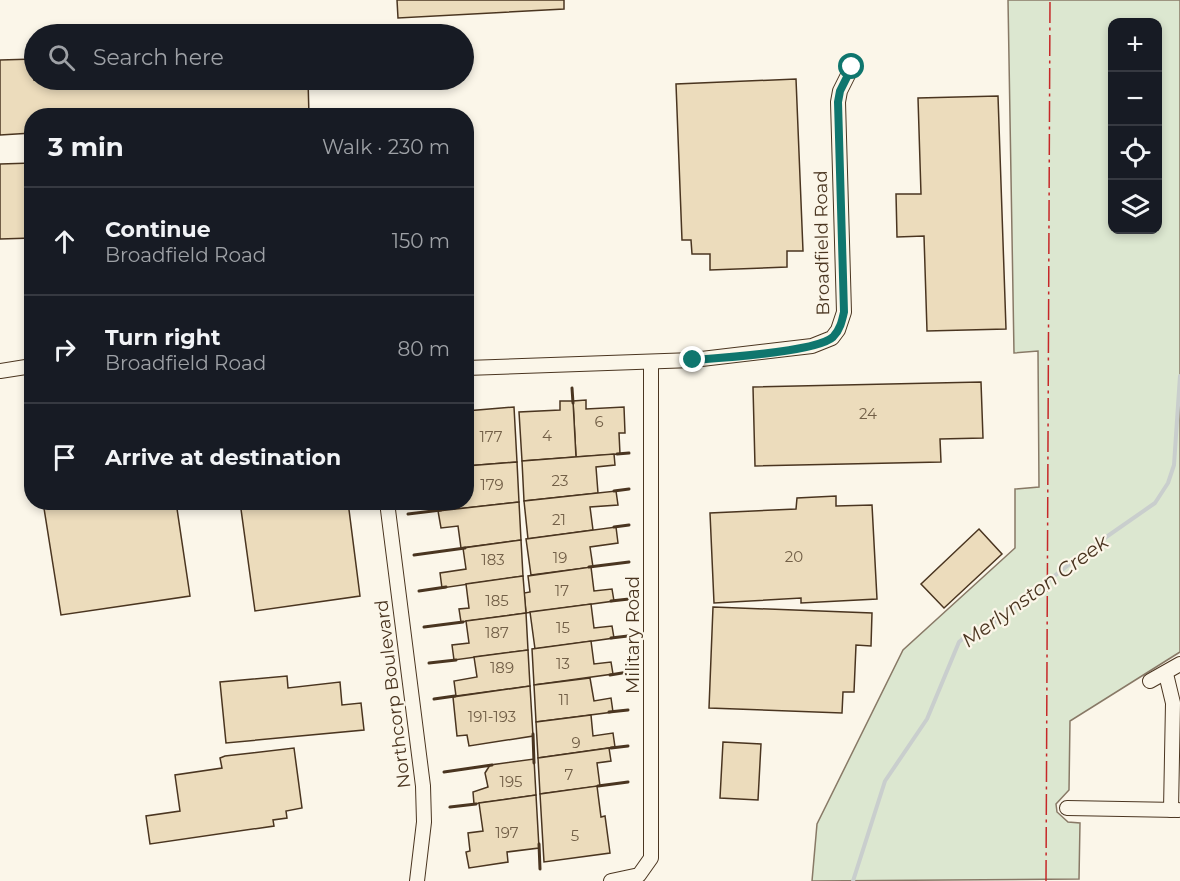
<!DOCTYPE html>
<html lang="en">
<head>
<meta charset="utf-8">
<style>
	:root { --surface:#171b24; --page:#242831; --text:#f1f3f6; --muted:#9ea1a6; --line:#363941 }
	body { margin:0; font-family:Montserrat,sans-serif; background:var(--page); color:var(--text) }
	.controls { position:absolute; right:18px; top:18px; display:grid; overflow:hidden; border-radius:12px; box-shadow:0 3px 9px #0003 }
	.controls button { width:54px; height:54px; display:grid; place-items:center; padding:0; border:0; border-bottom:2px solid var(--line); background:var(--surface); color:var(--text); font:30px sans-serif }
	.stop { position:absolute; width:18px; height:18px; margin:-14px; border:4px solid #0f766e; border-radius:50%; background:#fff }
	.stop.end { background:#0f766e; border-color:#fff; box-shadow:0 2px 6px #0008 }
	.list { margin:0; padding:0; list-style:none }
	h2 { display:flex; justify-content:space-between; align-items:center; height:78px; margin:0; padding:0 24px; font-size:26px }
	h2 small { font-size:20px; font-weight:400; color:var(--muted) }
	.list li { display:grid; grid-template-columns:39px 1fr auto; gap:18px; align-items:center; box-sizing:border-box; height:108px; padding:0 24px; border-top:2px solid var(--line) }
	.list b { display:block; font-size:22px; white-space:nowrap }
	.list p { margin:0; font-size:20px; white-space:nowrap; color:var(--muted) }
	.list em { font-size:20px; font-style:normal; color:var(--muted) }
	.icon { flex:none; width:33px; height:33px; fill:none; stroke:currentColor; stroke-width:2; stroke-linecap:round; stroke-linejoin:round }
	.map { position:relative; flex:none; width:1180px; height:881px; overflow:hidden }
	.search { position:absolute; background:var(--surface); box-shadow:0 3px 9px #0003; left:24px; top:24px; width:450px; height:66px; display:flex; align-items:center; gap:15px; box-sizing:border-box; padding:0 21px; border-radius:33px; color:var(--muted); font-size:22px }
	.panel { position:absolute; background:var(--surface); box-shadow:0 3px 9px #0003; left:24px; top:108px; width:450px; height:402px; border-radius:24px }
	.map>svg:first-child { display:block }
	.green { fill:#dce7d0; stroke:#887966; stroke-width:1.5; fill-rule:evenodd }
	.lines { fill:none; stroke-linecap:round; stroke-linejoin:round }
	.stream { stroke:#c9cecd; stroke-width:4 }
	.building { fill:#ecdcbc; stroke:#4a3520; stroke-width:1.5 }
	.minor-casing { stroke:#4a3520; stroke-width:16 }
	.minor { stroke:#fbf6e9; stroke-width:14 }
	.wall { stroke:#4a3520; stroke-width:3 }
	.power { stroke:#c62828; stroke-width:1.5; stroke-dasharray:21 4.5 3 4.5; stroke-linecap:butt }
	.route { stroke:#0f766e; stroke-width:8 }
	.labels { text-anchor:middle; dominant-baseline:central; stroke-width:4.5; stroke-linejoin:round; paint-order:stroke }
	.number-label { font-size:15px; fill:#725f47 }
	.street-label { font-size:18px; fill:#4a3520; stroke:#fbf6e9 }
	.water-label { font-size:20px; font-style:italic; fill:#4a3520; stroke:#fbf6e9 }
</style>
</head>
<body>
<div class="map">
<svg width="1180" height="881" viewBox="0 0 1180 881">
	<rect width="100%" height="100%" fill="#fbf6e9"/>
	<path class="green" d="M1008,0h172v652l-110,69 -1,69 -13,14 1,8 11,10 12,1 -1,56 -267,2 5,-57 86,-174 112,-102v-59l24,-2 -1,-136 -24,2zM1112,22h46v208h-46z"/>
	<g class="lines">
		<polyline class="stream" points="853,881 885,781 927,719 959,642 966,636 977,636 1089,549 1155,503 1168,483 1174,465 1180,376"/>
	</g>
	<g class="building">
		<polygon points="397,0 564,0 564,9 398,18"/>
		<polygon points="34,59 34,80 308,80 309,116 32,116 32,133 0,135 0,60"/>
		<polygon points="796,79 803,251 787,251 787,267 710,270 710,254 692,254 691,240 682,240 676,84"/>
		<polygon points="998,96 1006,329 927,331 924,236 897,237 896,194 921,194 918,98"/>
		<polygon points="32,163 32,238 0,239 0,164"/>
		<polygon points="981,382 983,438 940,439 941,462 755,466 753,387"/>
		<polygon points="586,400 586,409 624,407 625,433 619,433 620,454 576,457 573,401"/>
		<polygon points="560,401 573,401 576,457 522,461 519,412 560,410"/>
		<polygon points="514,407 517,462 466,466 466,411"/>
		<polygon points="614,454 615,465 596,467 598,493 524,501 522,461"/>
		<polygon points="517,462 519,502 448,510 447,502 466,502 466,466"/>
		<polygon points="616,491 618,505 590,507 593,530 528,539 524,501"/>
		<polygon points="836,496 836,506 872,505 877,599 801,603 801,598 714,603 710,513 796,509 797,498"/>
		<polygon points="43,502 176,502 190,596 61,615"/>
		<polygon points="240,502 348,502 360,596 255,611"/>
		<polygon points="519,502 521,540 461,548 458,526 441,528 438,511"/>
		<polygon points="616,527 618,543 590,547 593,567 531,575 526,539"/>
		<polygon points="979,529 1002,554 944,608 921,584"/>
		<polygon points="521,540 523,576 442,588 440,573 466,569 463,548"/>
		<polygon points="591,567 594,591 612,589 614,601 526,613 524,593 530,592 528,576"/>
		<polygon points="523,576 526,613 461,622 459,609 469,608 466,584"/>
		<polygon points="591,604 594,628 612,626 614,638 535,649 530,612"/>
		<polygon points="713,607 872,613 871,646 856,645 854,692 843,692 842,713 709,708"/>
		<polygon points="526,613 528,650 454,660 452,645 469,643 466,621"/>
		<polygon points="591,641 594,664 611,662 613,674 534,685 532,649"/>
		<polygon points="528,650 530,686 456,696 454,681 477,677 474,657"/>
		<polygon points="287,676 288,688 340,682 342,705 361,703 364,730 226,743 220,682"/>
		<polygon points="590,678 594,701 611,698 613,712 536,722 534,685"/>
		<polygon points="530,686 533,736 469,746 467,735 457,736 453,697"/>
		<polygon points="591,715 593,736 613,733 615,747 538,758 536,722"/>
		<polygon points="723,742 761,744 758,800 720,798"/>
		<polygon points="294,748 302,808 286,811 287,818 273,820 274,826 150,844 146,816 180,811 175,775 222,768 220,758 225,756"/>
		<polygon points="609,748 611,761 597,763 600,786 540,794 538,758"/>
		<polygon points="534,759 536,795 474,804 473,792 488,787 485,773 490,765"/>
		<polygon points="597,786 601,817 605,816 610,853 544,862 540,794"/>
		<polygon points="536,795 539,848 507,852 508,862 469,868 466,852 470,851 468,833 483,831 479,803"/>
	</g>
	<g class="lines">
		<defs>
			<g id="minor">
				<polyline points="466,368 693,360 812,346 832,338 838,330 844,312 838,102 840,91 852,67"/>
				<polyline points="0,371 32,366"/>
				<polyline points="387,502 423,786 424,822 417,881"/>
				<polyline points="1166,674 1173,703 1171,810"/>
				<polyline points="1150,681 1180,664"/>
				<polyline points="1067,808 1178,810"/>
				<polyline points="611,881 639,875 651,858 651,362"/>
			</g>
		</defs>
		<use href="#minor" class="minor-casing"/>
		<use href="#minor" class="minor"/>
		<g class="wall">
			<polyline points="572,388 573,403"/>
			<polyline points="617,454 629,453"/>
			<polyline points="614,491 629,489"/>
			<polyline points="408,514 441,510"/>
			<polyline points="614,527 629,525"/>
			<polyline points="414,555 465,548"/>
			<polyline points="589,567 629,562"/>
			<polyline points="419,591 446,587"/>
			<polyline points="611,601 629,599"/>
			<polyline points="424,627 463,622"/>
			<polyline points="611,638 628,636"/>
			<polyline points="429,663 456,660"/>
			<polyline points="610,675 628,672"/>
			<polyline points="434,699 455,696"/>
			<polyline points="609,712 628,710"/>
			<polyline points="533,734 534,763"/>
			<polyline points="611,748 628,746"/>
			<polyline points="444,772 492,765"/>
			<polyline points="598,786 628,782"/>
			<polyline points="450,807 476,804"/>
			<polyline points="539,844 540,869"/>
		</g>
		<polyline class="power" points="1046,881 1050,0"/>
	</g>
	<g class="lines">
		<path class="route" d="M693,360c26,-2 124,-8 140,-23 7,-7 9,-16 11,-25l-6,-210 2,-11 12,-24"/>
	</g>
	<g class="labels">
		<g class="number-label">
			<text x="868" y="413">24</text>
			<text x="599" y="421">6</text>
			<text x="547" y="435">4</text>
			<text x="491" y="436">177</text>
			<text x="560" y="480">23</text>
			<text x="492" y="484">179</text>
			<text x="559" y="519">21</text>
			<text x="794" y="556">20</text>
			<text x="560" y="557">19</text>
			<text x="493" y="559">183</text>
			<text x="562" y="590">17</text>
			<text x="497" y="600">185</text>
			<text x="563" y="627">15</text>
			<text x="497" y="632">187</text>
			<text x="563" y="663">13</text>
			<text x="502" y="667">189</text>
			<text x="564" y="699">11</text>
			<text x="492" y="716">191-193</text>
			<text x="576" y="742">9</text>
			<text x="569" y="774">7</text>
			<text x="511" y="781">195</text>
			<text x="507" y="832">197</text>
			<text x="575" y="835">5</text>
		</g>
		<g class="street-label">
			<text transform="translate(822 243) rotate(-91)">Broadfield Road</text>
			<text transform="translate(633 635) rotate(-90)">Military Road</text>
			<text transform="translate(393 694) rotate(-97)">Northcorp Boulevard</text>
		</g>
		<g class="water-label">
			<text transform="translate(1035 591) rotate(-36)">Merlynston Creek</text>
		</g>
	</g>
</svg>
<div class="controls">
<button>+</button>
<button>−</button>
<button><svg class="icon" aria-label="locate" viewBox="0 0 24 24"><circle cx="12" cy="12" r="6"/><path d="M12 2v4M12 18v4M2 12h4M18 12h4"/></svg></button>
<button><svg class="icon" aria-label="layers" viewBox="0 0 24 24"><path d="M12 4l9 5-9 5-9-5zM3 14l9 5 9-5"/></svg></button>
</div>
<div class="stop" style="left:852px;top:67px"></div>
<div class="stop end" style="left:693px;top:360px"></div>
<div class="search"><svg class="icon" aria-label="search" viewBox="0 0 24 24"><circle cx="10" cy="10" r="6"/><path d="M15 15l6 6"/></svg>Search here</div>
<section class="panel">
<h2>3 min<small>Walk · 230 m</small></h2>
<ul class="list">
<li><svg class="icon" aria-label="ahead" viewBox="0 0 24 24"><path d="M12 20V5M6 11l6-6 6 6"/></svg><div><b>Continue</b><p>Broadfield Road</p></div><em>150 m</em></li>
<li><svg class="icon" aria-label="right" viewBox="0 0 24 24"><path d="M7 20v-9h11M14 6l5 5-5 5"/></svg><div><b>Turn right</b><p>Broadfield Road</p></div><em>80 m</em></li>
<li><svg class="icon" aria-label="arrive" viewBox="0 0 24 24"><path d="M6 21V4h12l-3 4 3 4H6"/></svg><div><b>Arrive at destination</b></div></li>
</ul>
</section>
</div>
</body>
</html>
